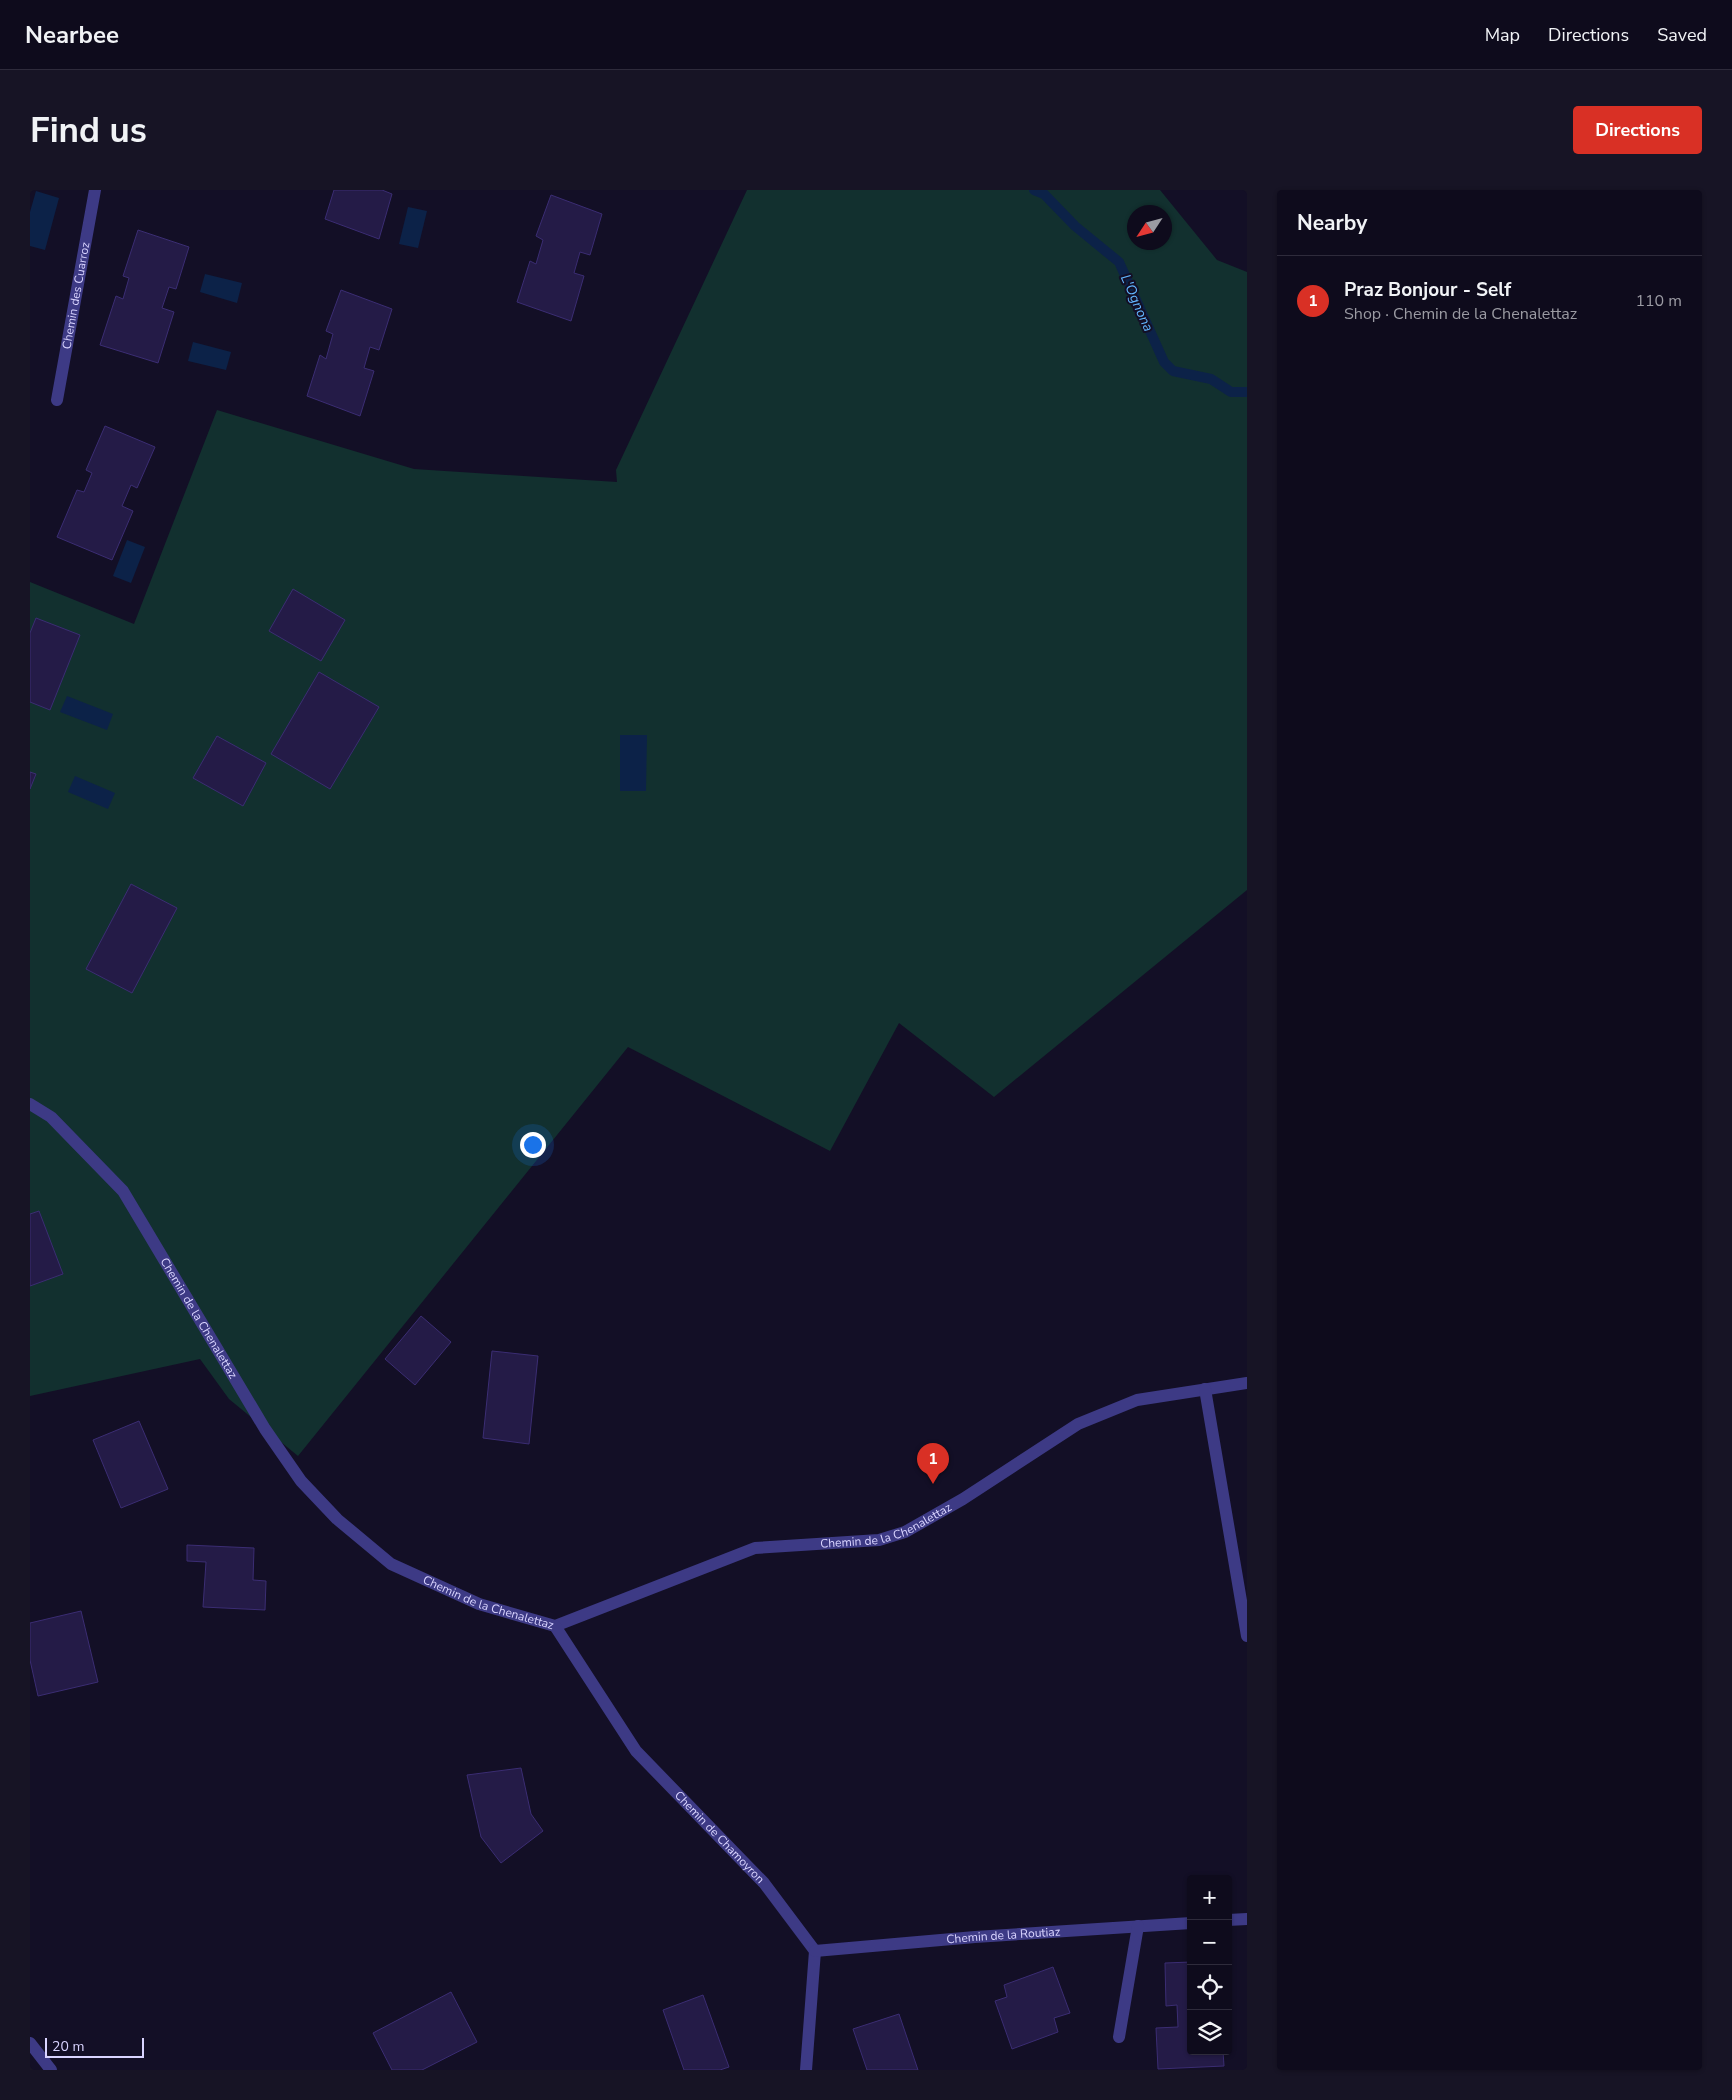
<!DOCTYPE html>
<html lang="en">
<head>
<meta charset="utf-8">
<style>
	:root { --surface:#0e0b1c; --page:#171425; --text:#f1f3f6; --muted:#9b9ba3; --line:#2e2b3b; --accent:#d93025 }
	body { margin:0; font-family:"Nunito Sans",sans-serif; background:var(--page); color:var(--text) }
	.controls { position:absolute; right:15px; bottom:15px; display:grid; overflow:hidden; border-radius:5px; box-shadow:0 1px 4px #0004 }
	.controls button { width:45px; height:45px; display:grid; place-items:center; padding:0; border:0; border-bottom:1px solid var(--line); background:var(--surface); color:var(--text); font:25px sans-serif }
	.compass { position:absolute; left:1097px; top:15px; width:45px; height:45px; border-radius:50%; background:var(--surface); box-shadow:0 1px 4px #0004; rotate:234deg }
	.scale { position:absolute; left:15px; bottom:12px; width:99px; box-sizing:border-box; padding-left:5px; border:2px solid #d9d4ff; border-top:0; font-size:14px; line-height:18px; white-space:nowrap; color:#d9d4ff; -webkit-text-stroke:4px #130f26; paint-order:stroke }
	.you { position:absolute; left:502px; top:954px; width:18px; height:18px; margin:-12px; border:4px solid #fff; border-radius:50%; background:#1a73e8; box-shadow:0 0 0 8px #1a73e833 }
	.badge { display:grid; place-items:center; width:32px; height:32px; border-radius:50%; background:var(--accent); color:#fff; font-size:16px; font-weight:700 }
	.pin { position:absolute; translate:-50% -41px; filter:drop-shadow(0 1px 2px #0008) }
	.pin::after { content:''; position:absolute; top:26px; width:18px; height:15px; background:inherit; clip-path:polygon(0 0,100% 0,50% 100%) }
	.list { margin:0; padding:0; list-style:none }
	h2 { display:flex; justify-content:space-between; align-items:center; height:65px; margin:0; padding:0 20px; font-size:21px }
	h2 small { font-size:16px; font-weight:400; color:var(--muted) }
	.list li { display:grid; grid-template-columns:32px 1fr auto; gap:15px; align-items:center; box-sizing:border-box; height:90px; padding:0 20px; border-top:1px solid var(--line) }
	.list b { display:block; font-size:19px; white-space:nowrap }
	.list p { margin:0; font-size:16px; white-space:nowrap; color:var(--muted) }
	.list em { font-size:16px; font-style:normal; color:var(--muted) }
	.icon { flex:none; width:28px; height:28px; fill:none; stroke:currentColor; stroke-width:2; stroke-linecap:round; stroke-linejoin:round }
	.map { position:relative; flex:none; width:1217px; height:1880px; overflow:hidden; border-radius:5px }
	header { display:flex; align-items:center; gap:30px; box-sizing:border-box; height:70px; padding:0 25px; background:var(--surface); border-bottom:1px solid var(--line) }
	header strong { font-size:24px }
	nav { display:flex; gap:28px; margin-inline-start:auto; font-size:18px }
	.intro { display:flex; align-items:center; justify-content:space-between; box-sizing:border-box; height:120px; padding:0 30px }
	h1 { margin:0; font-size:35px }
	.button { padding:12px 22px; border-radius:5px; background:var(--accent); color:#fff; font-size:18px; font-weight:700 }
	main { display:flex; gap:30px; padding:0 30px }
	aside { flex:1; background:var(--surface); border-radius:5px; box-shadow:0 1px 4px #0004 }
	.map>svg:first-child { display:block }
	.green { fill:#12302f; fill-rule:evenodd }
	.water { fill:#0c2248 }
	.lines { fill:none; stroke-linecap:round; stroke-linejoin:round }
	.stream { stroke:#0c2248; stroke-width:10 }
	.building { fill:#241b47; stroke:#3b2d73 }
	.minor { stroke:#3d3a85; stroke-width:12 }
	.labels { text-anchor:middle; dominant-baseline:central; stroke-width:4; stroke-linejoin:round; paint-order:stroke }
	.street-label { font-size:12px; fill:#d9d4ff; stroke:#130f26 }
	.water-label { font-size:14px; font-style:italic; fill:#62b6ff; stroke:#130f26 }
</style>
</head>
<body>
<header>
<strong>Nearbee</strong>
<nav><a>Map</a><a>Directions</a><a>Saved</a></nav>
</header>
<div class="intro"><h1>Find us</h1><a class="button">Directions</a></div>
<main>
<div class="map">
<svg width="1217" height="1880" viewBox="0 0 1217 1880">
	<rect width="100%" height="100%" fill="#130f26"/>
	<path class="green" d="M717,0h413l57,70 30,12v618l-253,207 -95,-74 -69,128 -202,-104 -330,409 -69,-57 -29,-40 -170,37v-814l104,42 83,-214 197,59 203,13 -1,-12zM1104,22h30v30h-30z"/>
	<g class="water">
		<polygon points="6,1 29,8 15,60 0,56 0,22"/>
		<polygon points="378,17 397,21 388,58 369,54"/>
		<polygon points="175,84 212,93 207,113 170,102"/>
		<polygon points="163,152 201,162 196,180 158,171"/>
		<polygon points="97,350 115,357 101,393 83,386"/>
		<polygon points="37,506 83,524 77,540 30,522"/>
		<polygon points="590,545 617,545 616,601 590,601"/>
		<polygon points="45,586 85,603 78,619 38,602"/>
	</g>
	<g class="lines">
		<polyline class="stream" points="1004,0 1014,4 1045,36 1089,72 1134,172 1143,181 1181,189 1201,202 1217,202"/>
	</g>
	<g class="building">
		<polygon points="304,0 352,0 362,4 349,49 295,29"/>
		<polygon points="521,5 572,24 560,65 550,62 544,83 554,86 541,131 487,112 500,71 506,74 513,50 506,46"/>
		<polygon points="108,40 159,57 146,99 139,97 132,118 144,122 128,173 70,155 86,106 93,109 99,88 93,86"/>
		<polygon points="311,100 362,119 349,160 340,157 334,178 344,181 330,226 277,206 290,165 296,169 303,144 296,141"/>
		<polygon points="75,236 125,257 107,298 101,295 92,316 103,321 82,370 27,347 47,300 54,302 62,283 56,280"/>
		<polygon points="263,399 315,430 291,471 239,441"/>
		<polygon points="6,428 50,445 20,520 0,512 0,443"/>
		<polygon points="289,482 349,517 300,599 241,564"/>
		<polygon points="187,546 236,573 213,616 163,588"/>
		<polygon points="0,582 6,584 0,599"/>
		<polygon points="101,694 147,718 102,803 56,779"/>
		<polygon points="9,1021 33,1084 0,1096 0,1024"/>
		<polygon points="391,1126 421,1152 385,1195 355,1169"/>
		<polygon points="462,1161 508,1166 499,1254 453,1248"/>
		<polygon points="109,1231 138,1299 91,1318 63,1250"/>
		<polygon points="157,1355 224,1358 223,1390 236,1391 235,1420 173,1417 176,1372 157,1371"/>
		<polygon points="51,1421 68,1492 8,1506 0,1470 0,1433"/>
		<polygon points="491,1578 501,1624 513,1641 471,1673 451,1647 437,1585"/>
		<polygon points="1198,1771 1201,1815 1198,1815"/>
		<polygon points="1161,1772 1161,1861 1193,1861 1194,1876 1128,1879 1126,1838 1148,1837 1147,1815 1136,1816 1135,1773"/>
		<polygon points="1023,1777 1040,1823 1024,1828 1028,1842 982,1859 965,1811 977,1807 974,1795"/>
		<polygon points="421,1802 447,1852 392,1880 362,1880 343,1843"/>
		<polygon points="673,1805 699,1877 690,1880 654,1880 633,1820"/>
		<polygon points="869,1824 888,1880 837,1880 823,1839"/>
	</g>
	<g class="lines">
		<g class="minor">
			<path id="s1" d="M27,210l38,-210"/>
			<path id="s2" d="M0,914l21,13 72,74 142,238 36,52 36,38 54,45 88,40 76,22 200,-78 124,-8 26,-8 58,-33 115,-75 59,-24 110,-17"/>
			<polyline points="1175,1199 1217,1446"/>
			<path id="s3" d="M525,1436l81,125 128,132 51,68 -9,119"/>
			<polyline points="1198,1730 1217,1729"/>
			<path id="s4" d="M785,1761l160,-14 216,-14"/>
			<polyline points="1089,1847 1108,1736"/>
			<polyline points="0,1853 21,1880"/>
		</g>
	</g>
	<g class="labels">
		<g class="street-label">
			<text stroke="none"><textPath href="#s1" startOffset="106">Chemin des Cuarroz</textPath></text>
			<text stroke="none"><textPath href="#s2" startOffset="276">Chemin de la Chenalettaz</textPath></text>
			<text stroke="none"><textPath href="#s2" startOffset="1116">Chemin de la Chenalettaz</textPath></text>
			<text stroke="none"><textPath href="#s2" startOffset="696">Chemin de la Chenalettaz</textPath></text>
			<text stroke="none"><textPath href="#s3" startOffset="269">Chemin de Chamoyron</textPath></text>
			<text stroke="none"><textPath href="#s4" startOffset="189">Chemin de la Routiaz</textPath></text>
		</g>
		<g class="water-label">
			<text transform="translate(1107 113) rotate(66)">L'Ognona</text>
		</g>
	</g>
</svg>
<div class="controls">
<button>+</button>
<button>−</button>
<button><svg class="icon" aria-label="locate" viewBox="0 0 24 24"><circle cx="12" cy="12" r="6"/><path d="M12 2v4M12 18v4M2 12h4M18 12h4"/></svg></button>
<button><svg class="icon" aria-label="layers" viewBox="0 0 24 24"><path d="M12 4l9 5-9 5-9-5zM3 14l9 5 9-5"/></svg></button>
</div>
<svg class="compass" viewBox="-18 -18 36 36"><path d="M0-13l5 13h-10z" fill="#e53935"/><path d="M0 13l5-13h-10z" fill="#9b9ba3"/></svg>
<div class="scale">20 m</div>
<div class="you"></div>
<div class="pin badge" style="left:903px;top:1294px">1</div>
</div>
<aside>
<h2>Nearby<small></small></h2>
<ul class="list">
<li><span class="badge">1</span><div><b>Praz Bonjour - Self</b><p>Shop · Chemin de la Chenalettaz</p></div><em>110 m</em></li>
</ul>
</aside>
</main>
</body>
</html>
